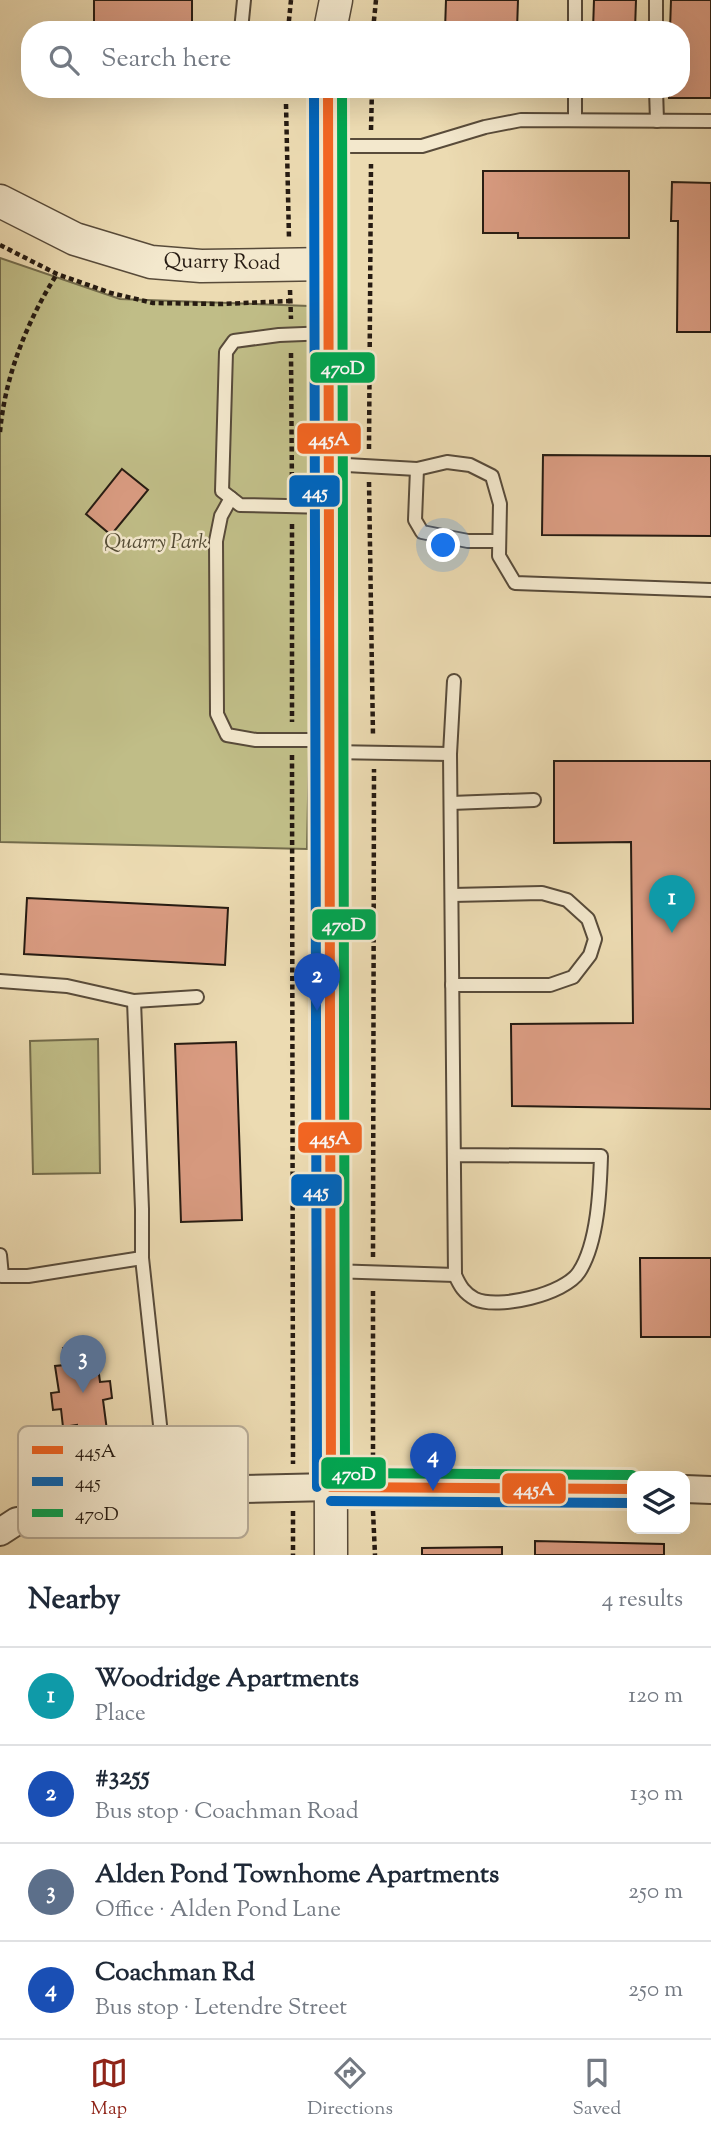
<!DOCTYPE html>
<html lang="en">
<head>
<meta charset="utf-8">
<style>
	:root { --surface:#fff; --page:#f6f6f7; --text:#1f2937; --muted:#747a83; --line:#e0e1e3; --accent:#8f2418 }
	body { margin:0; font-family:"Sorts Mill Goudy",serif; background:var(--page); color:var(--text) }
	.controls { position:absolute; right:21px; bottom:21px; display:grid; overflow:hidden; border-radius:14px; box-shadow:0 7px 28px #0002 }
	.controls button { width:63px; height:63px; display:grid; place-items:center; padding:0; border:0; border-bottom:2px solid var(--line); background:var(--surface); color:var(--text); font:35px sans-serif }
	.you { position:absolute; left:444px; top:546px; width:24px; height:24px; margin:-18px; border:5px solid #fff; border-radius:50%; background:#1a73e8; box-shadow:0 0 0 10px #1a73e833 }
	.badge { display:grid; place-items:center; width:46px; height:46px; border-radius:50%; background:var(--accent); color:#fff; font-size:23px; font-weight:700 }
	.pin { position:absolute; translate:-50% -58px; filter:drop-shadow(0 2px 4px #0008) }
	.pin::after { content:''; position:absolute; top:37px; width:24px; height:21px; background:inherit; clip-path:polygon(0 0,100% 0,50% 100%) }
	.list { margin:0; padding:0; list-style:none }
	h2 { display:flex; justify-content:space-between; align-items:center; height:91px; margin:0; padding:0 28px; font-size:30px }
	h2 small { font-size:23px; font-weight:400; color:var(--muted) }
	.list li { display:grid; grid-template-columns:46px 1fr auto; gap:21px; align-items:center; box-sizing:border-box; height:98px; padding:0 28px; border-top:2px solid var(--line) }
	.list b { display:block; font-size:26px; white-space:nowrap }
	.list p { margin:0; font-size:23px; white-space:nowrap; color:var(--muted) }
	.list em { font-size:23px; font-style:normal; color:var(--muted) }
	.icon { flex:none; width:38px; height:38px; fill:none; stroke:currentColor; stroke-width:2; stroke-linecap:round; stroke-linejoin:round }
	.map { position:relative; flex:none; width:711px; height:1555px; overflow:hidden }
	.search { position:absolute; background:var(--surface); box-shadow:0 7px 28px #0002; left:21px; right:21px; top:21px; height:77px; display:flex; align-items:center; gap:18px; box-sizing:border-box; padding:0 24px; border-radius:28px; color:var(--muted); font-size:26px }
	.sheet { height:483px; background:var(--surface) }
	nav { display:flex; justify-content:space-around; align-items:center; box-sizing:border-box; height:98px; border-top:2px solid var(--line); background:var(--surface); font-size:19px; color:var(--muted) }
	nav a { display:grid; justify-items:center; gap:4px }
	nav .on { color:var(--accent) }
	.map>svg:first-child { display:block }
	.green { fill:#c0bd87; stroke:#736c4c; stroke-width:2 }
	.building { fill:#da9c82; stroke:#261b12; stroke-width:2 }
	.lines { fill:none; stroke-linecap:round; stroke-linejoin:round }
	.service-casing { stroke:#584b3a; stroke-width:16 }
	.minor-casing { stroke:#584b3a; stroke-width:30 }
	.tertiary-casing { stroke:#584b3a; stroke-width:35 }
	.path { stroke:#261b12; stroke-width:4.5; stroke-dasharray:5 3.5; stroke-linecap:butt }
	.service { stroke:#f3e8cd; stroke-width:12 }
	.minor { stroke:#f3e8cd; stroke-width:26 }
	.tertiary { stroke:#f3e8cd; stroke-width:32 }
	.bus-1-casing { stroke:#f3e8cd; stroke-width:16 }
	.bus-2-casing { stroke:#f3e8cd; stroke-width:16 }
	.bus-3-casing { stroke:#f3e8cd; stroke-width:16 }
	.bus-1 { stroke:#f26522; stroke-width:10 }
	.bus-2 { stroke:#0065bd; stroke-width:10 }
	.bus-3 { stroke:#00a651; stroke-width:10 }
	.labels { text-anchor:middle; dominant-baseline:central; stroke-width:5; stroke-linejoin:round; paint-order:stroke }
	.street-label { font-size:21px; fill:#261b12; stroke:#f3e8cd }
	.park-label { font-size:21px; font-style:italic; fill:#544c35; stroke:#f3e8cd }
	.key { fill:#f3e8cd; stroke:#b6aa95; stroke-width:2 }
	.key-label { font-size:19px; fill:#261b12 }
	.line-badge { stroke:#f3e8cd; stroke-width:2.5 }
	.badge-label { font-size:19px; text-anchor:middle; font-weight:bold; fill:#fff }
</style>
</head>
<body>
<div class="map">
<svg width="711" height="1555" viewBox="0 0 711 1555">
	<rect width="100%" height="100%" fill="#ecdbb2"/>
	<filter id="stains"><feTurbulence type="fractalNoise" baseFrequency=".00286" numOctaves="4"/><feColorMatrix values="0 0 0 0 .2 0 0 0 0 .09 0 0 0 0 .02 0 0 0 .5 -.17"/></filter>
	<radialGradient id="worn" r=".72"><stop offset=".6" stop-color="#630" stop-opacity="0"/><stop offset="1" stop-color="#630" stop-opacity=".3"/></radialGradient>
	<g class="green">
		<polygon points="0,258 120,299 309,306 315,453 307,849 0,842"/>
		<polygon points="98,1039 100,1173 33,1174 30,1041"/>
	</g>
	<g class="building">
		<rect x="94" y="0" width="98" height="30"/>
		<polygon points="446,0 518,0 517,30 445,30"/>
		<polygon points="594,0 636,0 635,30 593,30"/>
		<polygon points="671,0 711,0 711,98 669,98 669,89 681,89 681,30 670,30"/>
		<rect x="94" y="89" width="98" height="5"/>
		<polygon points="592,89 634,89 634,97 592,96"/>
		<polygon points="483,171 629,171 629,238 518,238 518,233 483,233"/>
		<polygon points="672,182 711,183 711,332 677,332 678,221 671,221"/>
		<polygon points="543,455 711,456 711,536 542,535"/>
		<polygon points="122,469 148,490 111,535 86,514"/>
		<polygon points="554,761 711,761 711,1109 512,1106 511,1024 633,1023 631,842 554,843"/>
		<polygon points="27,898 228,908 225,965 24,954"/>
		<polygon points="236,1042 242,1220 181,1222 175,1044"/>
		<polygon points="640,1258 711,1258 711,1337 641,1337"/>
		<polygon points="95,1343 100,1382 110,1381 112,1398 103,1400 108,1438 79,1442 77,1425 63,1427 61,1409 53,1410 51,1393 59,1392 55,1366 65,1365 63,1348"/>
		<polygon points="535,1541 664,1544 664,1555 535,1555"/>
		<polygon points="502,1547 502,1555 422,1555 422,1548"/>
	</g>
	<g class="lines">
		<defs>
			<g id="service">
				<polyline points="575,0 575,30"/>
				<polyline points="656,0 656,30"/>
				<polyline points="241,30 244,0"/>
				<polyline points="290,89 328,91"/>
				<polyline points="575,89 575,120"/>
				<polyline points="656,89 657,121"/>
				<polyline points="330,146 422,146 485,127 521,120 711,121"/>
				<polyline points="329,464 417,469 447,462 470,465 492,476 500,504 499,556 515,583 711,590"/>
				<polyline points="417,469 415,520 422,532 468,541 499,541"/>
				<polyline points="231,498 221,516 216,541 217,714 227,735 256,740 329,740"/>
				<polyline points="329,507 240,505 222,491 226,352 234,341 279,335 329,333"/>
				<path d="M454,681l-4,73 5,521c5,11 9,18 20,24 23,11 90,-5 104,-27 19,-29 21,-83 22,-116l-147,-1"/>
				<polyline points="330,752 450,754"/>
				<polyline points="451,803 534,800"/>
				<polyline points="452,895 542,893 567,900 588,919 595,939 590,955 573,977 550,985 452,985"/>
				<polyline points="0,981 67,986 134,1001 197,997"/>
				<polyline points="134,1001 142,1209 142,1258 168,1499"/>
				<polyline points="0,1255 2,1276 28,1276 142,1258"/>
				<polyline points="331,1271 455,1275"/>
			</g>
			<g id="minor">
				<polyline points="685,1489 711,1490"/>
				<polyline points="0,1532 17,1521 243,1489 331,1487 632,1489"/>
			</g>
			<g id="tertiary">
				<polyline points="330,30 336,0"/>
				<polyline points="328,89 331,1555"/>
				<polyline points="0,201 75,239 151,262 201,266 329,264"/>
			</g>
		</defs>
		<use href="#service" class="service-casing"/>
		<use href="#minor" class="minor-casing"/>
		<use href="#tertiary" class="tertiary-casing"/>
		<g class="path">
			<polyline points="288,30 291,0"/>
			<polyline points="373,30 376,0"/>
			<polyline points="286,104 289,239"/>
			<polyline points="371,130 372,89"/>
			<polyline points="0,245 57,274 111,293 153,303 221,304 290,301"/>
			<polyline points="290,290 291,319"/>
			<polyline points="291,353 292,491"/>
			<path d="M0,432c5,-56 27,-111 57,-158"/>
			<polyline points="369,449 371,164"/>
			<polyline points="369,482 373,736"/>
			<polyline points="292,524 292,722"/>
			<polyline points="292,755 293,1464"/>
			<polyline points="373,1257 374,769"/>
			<polyline points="373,1291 373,1464"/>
			<polyline points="293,1511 293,1555"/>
			<polyline points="373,1511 375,1555"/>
		</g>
		<use href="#service" class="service"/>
		<use href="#minor" class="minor"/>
		<use href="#tertiary" class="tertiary"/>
		<defs>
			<g id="bus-1">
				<polyline points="328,89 331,1487"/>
				<polyline points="331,1487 632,1489"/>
			</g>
			<g id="bus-2">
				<polyline points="314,89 317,1487"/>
				<polyline points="331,1501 632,1503"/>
			</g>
			<polyline id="bus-3" points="342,89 345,1473 632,1475"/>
		</defs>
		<use href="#bus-1" class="bus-1-casing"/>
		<use href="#bus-2" class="bus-2-casing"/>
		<use href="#bus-3" class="bus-3-casing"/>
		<use href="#bus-1" class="bus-1"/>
		<use href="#bus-2" class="bus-2"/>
		<use href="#bus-3" class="bus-3"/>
	</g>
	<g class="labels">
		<g class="street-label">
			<text transform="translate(222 263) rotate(1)">Quarry Road</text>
		</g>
		<g class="park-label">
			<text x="156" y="543">Quarry Park</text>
		</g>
	</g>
	<rect x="18" y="1426" width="230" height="112" rx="10" class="key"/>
	<rect x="32" y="1446" width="31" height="8" fill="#f26522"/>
	<rect x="32" y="1477" width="31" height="9" fill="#0065bd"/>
	<rect x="32" y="1509" width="31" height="8" fill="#00a651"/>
	<g class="key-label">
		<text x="75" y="1457">445A</text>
		<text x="75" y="1488">445</text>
		<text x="75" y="1520">470D</text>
	</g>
	<g class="line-badge">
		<rect x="309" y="351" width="67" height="33" rx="7" fill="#00a651"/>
		<rect x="296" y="422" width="66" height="33" rx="7" fill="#f26522"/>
		<rect x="288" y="474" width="53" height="34" rx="7" fill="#0065bd"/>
		<rect x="311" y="908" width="66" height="33" rx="7" fill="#00a651"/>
		<rect x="297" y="1121" width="66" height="33" rx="7" fill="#f26522"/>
		<rect x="290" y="1173" width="53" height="34" rx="7" fill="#0065bd"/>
		<rect x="320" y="1456" width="67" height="34" rx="7" fill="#00a651"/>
		<rect x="501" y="1472" width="66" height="33" rx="7" fill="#f26522"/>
	</g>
	<g class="badge-label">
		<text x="343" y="374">470D</text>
		<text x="329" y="445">445A</text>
		<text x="315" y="498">445</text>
		<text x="344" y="931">470D</text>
		<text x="330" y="1144">445A</text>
		<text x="316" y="1197">445</text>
		<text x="354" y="1480">470D</text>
		<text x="534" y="1495">445A</text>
	</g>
	<rect width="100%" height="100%" filter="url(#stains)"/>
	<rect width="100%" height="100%" fill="url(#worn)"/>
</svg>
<div class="controls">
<button><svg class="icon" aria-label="layers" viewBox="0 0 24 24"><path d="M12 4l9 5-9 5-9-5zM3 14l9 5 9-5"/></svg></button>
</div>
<div class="you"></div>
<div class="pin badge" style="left:672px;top:933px;background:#0f9aa8">1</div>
<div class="pin badge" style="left:317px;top:1011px;background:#1a4fb4">2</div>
<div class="pin badge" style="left:83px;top:1393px;background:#5c6f8a">3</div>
<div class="pin badge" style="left:433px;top:1491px;background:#1a4fb4">4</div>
<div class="search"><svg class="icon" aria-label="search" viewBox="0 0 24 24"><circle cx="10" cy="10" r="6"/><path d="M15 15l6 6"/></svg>Search here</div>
</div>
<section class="sheet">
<h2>Nearby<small>4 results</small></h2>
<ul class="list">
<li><span class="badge" style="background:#0f9aa8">1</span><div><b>Woodridge Apartments</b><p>Place</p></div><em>120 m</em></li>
<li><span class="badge" style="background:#1a4fb4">2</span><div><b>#3255</b><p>Bus stop · Coachman Road</p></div><em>130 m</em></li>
<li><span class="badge" style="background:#5c6f8a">3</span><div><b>Alden Pond Townhome Apartments</b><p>Office · Alden Pond Lane</p></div><em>250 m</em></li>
<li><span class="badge" style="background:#1a4fb4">4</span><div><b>Coachman Rd</b><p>Bus stop · Letendre Street</p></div><em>250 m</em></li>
</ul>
</section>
<nav>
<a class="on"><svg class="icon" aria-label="map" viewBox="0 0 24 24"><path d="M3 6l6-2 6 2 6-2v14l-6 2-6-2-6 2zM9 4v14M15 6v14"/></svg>Map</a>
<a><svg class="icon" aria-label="directions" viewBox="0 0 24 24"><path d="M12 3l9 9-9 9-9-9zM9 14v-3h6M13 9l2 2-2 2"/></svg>Directions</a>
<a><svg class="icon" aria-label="saved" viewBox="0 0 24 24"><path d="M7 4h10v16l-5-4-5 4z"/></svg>Saved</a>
</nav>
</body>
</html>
